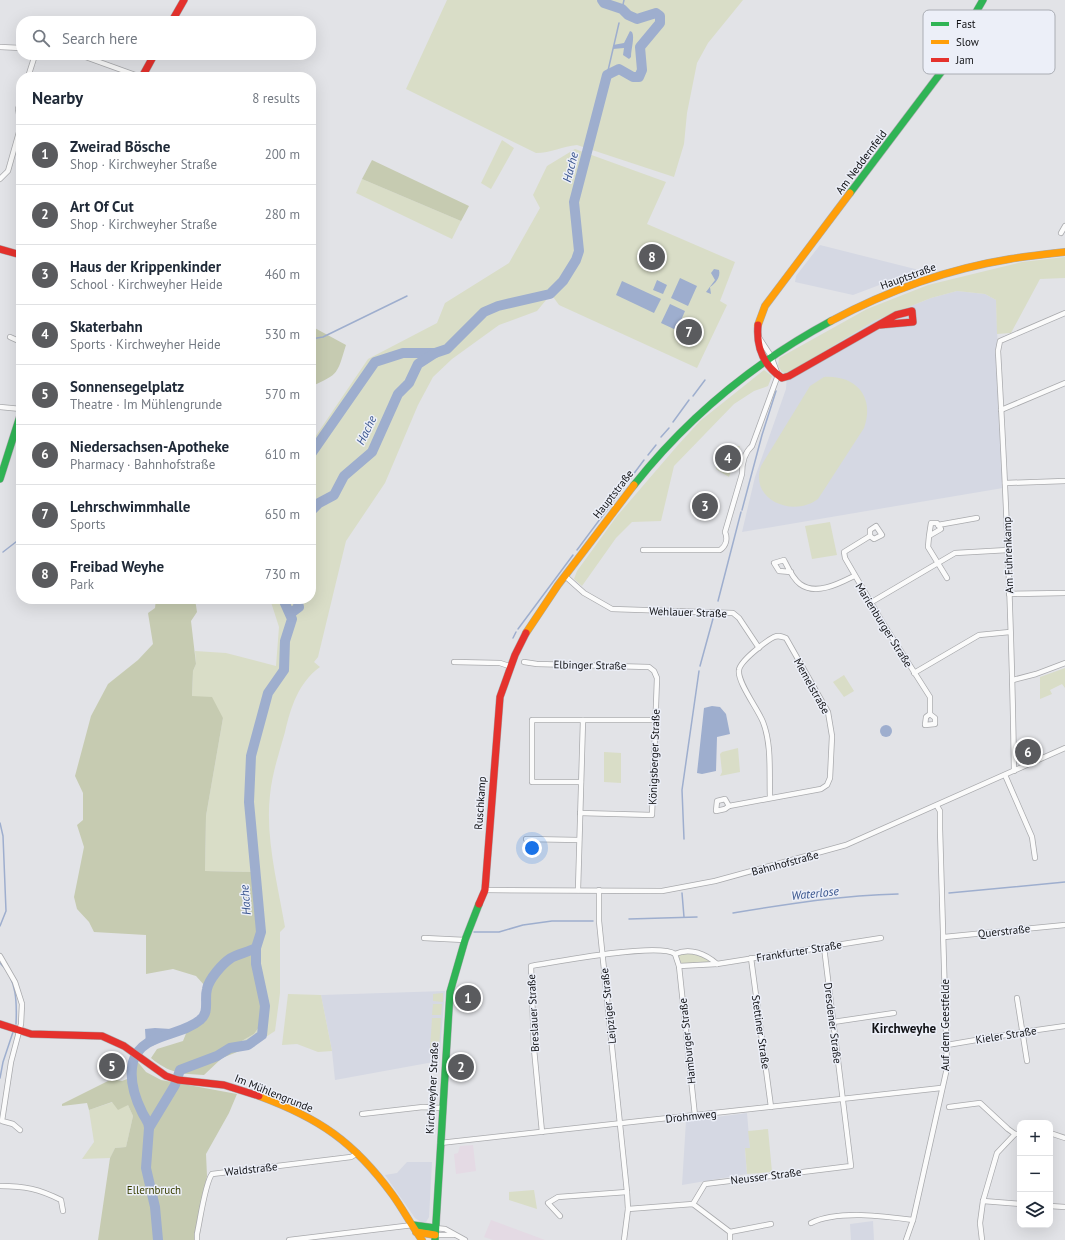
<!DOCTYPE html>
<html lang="en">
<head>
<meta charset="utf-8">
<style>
	:root { --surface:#fff; --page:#f6f6f7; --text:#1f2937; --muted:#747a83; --line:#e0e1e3; --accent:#5a5b5e }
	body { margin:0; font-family:"PT Sans",sans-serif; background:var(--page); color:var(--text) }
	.controls { position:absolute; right:12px; bottom:12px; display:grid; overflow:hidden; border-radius:8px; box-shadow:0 4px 16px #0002 }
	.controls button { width:36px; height:36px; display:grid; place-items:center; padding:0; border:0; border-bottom:1px solid var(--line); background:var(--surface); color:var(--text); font:20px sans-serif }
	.you { position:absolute; left:532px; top:848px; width:14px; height:14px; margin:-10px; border:3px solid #fff; border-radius:50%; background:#1a73e8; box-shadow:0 0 0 6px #1a73e833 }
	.badge { display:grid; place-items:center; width:26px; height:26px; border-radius:50%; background:var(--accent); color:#fff; font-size:13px; font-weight:700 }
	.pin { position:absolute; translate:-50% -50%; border:2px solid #fff; box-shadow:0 1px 4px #0006 }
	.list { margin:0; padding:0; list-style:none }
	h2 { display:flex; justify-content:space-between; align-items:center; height:52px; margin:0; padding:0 16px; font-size:17px }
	h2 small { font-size:13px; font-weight:400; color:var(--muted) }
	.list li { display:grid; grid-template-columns:26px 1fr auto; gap:12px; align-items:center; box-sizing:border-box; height:60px; padding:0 16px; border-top:1px solid var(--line) }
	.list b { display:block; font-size:15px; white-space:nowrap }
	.list p { margin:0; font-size:13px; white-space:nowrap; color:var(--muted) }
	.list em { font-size:13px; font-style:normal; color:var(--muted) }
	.icon { flex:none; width:22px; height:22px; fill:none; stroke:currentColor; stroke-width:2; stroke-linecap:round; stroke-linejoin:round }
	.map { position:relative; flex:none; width:1065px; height:1240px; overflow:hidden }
	.search { position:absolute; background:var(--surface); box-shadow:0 4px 16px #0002; left:16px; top:16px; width:300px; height:44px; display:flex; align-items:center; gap:10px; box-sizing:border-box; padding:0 14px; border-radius:16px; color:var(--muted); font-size:15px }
	.panel { position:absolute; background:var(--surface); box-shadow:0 4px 16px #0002; left:16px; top:72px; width:300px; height:532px; border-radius:16px }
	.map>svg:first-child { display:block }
	.built { fill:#d5d8e3 }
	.industrial { fill:#e4dae4 }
	.green { fill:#d9ddc7 }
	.forest { fill:#c6cbb1 }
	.water { fill:#9eaece }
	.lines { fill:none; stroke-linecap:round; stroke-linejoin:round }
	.stream { stroke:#9eaece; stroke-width:1.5 }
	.river { stroke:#9eaece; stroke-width:10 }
	.street-casing { stroke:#a9aaad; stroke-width:6 }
	.fast-casing { stroke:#a9aaad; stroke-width:8 }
	.slow-casing { stroke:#a9aaad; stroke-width:8 }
	.jam-casing { stroke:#a9aaad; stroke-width:8 }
	.street { stroke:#fbfbfb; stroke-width:4.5 }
	.fast { stroke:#30b455; stroke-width:7 }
	.slow { stroke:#ff9f0a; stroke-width:7 }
	.jam { stroke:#e5322d; stroke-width:7 }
	.labels { text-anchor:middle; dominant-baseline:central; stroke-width:3; stroke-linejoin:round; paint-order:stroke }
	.street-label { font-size:11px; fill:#111215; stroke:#eceff8 }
	.park-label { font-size:11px; fill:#393f00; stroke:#eceff8 }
	.water-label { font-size:12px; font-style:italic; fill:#38548d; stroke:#eceff8 }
	.quarter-label { font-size:13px; font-weight:bold; fill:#111215; stroke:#eceff8 }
	.key { fill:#eceff8; stroke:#aaadb4; stroke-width:1 }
	.key-label { font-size:11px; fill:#111215 }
</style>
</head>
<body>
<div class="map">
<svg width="1065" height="1240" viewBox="0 0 1065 1240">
	<rect width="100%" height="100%" fill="#e2e3e7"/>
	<g class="built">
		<polygon points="820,245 915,269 919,270 853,295 795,282 796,276"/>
		<polygon points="957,291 985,294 996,300 1003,488 742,532 755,477 786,389 787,374 874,321 931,298"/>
		<polygon points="445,991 439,1061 335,1080 332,1051 321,995"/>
		<polygon points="747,1113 750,1148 745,1149 747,1174 682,1185 686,1121"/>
		<polygon points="407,1162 432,1162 429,1217 426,1222 421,1222 415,1218 385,1175 397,1173"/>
		<polygon points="873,1221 874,1240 851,1240 850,1224"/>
	</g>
	<g class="industrial">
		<polygon points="473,1145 476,1171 456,1174 454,1154 458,1153 460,1146"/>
		<polygon points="491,1220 545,1240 493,1240 484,1237"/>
	</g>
	<g class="green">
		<path d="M447,0h296l-35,43 -11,20 -10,50 -3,31 -10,33 -97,-32c-14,1 -26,8 -41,8l-130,-64z"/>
		<polygon points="502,140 514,148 491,189 481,183"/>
		<path d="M575,149l91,33 -19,42 88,38 -15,39 7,4 -30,63 -138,-63 -8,-11 -14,17 -38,14 -47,34 -19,18 -15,28 -33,78 -39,58 -28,116 -4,5 6,5c-22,16 -29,40 -35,65 -6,21 -13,42 -15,63 -5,42 8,91 15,132l-5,5v61l-5,38 -23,15 -12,-4 14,-8 8,-11 1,-17 -8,-42 3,-46 -7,-46 -46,-1 1,-55 17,-98 -31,-21 1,-26 3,-7 -1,-13 31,2 50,13 3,-39 -9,-28h41v-156l57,-84 69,-36 8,-20 64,-40 31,-55 -7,-13 14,-29z"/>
		<polygon points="362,179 461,221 452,239 356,193"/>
		<polygon points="1065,257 1065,278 1040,279 1011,333 997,334 996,300 985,294 957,291 931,298 874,321 787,374 782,372 778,366 779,358 867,309 928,285 1022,262"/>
		<polygon points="764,370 772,376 768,386 754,391 734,404 674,466 661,521 632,522 616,538 582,586 574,579 577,571 617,516 678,445 700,421"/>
		<path d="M824,377c32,-2 51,20 40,51l-46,71c-25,19 -69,1 -57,-33l49,-80z"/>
		<polygon points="740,446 729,477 716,469 724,447"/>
		<polygon points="830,522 837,555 812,559 805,526"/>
		<polygon points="1065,668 1065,688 1062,684 1050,690 1052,694 1040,699 1040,677"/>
		<polygon points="844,675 854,691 844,697 833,682"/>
		<polygon points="738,748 740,772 720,776 722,772 720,754 722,752"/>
		<polygon points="604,752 621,753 621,783 604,782"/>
		<polygon points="683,952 706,957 714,963 681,965 678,954"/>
		<polygon points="443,993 443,1002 433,1001 433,994"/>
		<polygon points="288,994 321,995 332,1051 318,1052 297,1044 282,1045"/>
		<polygon points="433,1004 442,1004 441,1015 432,1015"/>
		<polygon points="432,1018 441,1018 439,1049 430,1049"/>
		<polygon points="113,1102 128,1105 133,1116 126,1147 115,1148 110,1158 82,1159 94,1142 89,1110"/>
		<polygon points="768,1129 772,1172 747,1174 745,1148 750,1148 748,1131"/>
		<polygon points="534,1190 537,1209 509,1200 509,1192"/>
	</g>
	<g class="forest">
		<polygon points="372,160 469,206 461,221 362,179"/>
		<path d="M311,326l35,19c-9,29 -7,29 -34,41z"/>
		<path d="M156,599h39l2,13 -6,9 5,43 -3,7 -1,25 20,1 11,21 -17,98 -1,55 46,1 7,46 -3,46 8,42 -1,17 -8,11 -14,8 12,4 -30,12 -18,17c-23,-1 -35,-2 -53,-17l6,-9 26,-8 4,-10 18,-13 4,-12 -4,-20 -9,-10 -23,-7 -27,5v-39l-52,-3 -5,-10 -12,-13 -3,-12 10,-50 -7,-22 6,-5v-27l-8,-17 16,-60 17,-32 30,-24 15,-16 -5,-31 7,-5z"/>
		<polygon points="137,1061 146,1072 161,1080 237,1094 229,1113 206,1154 207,1176 196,1234 197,1240 98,1240 110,1158 115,1148 126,1147 133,1116 128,1105 118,1110 112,1102 89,1110 87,1103 62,1106 62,1104 112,1079 122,1081 135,1076"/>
	</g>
	<g class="water">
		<path d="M630,31l2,1c3,5 -1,17 -1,25l-2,2 -6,-4 1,-7 -11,1v-4l11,-2z"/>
		<path d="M714,269l5,1c2,7 -4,14 -9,17l1,7 -5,-2 9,-12 -4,-7z"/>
		<polygon points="680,278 697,286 688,306 671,298"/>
		<polygon points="657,280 667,285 663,294 653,290"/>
		<polygon points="622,281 661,299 654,313 616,295"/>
		<polygon points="670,304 685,311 679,325 684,328 684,329 678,327 676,330 661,323"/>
		<polygon points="688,325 695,329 691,338 684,335"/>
		<polygon points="712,706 720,707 726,714 730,734 717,737 716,771 702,774 697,773 704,708"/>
		<circle cx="886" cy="731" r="6"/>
		<polygon points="155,1028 171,1029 171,1036 152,1046 146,1046 145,1029"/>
	</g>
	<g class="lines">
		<g class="stream">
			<polyline points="622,9 624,0"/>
			<polyline points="607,75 619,23"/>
			<polyline points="311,339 323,337 407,296"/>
			<polyline points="693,396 705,380"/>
			<polyline points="673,422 689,400"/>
			<polyline points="661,437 669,428"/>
			<polyline points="648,455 656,445"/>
			<polyline points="742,510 762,435 776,391"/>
			<polyline points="577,550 644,460"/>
			<polyline points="3,552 21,538"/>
			<polyline points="718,601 741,512"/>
			<polyline points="518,629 573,555"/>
			<polyline points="513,638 516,632"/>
			<polyline points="700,666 714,615"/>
			<polyline points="0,823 3,836 6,911 0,926"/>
			<polyline points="684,839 682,790 699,671"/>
			<polyline points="682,893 684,917"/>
			<polyline points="949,893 1065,882"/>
			<path d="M733,913c55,-9 110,-18 165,-19"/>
			<polyline points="629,919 697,917"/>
			<polyline points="474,932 499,932 523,925 552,921 593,921"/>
			<path d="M0,963c17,16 17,40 16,61"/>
			<polyline points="0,1078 3,1062 13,1032"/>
		</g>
		<g class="river">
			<polyline points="311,454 375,362 403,353 435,353 447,349 484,312 498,306 550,294 563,281 576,260 579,251 574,202 607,75 619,69 633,77 639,77 642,70 640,47 660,23 660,16 656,13 637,19 628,15 622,9 604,3 602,0"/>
			<polyline points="311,511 319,503 334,495 344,476 372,452 398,394 409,383 418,364 435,353"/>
			<polyline points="291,613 299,607 297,599"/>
			<path d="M149,1128c0,-7 -4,-9 -7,-16 -7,-14 -13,-33 -9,-50 8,-29 47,-25 67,-42 10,-8 4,-20 7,-31 2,-10 15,-25 24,-31 7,-4 17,-6 25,-10"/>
			<polyline points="158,1240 155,1207 146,1168 149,1128 175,1085 180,1070 217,1056 230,1048 248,1045 262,1035 265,1006 256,964 256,948 261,932 249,802 251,756 268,693 284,670 285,641 292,619 283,599"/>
		</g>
		<defs>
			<g id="street">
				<polyline points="0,47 21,48"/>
				<polyline points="80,55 141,77"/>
				<polyline points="28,77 35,55"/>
				<polyline points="0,179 8,171 21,125 18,109 21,100"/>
				<polyline points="1061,233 1065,226"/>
				<polyline points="10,337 21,342"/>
				<polyline points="0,407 21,409"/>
				<polyline points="1001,410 1065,383"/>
				<polyline points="1005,483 1065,481"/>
				<polyline points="938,525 977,518"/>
				<polyline points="870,536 870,530 876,526 882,535 874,539 870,536 844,552 845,558 881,620 930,697 930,714 926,717 925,725 935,724 935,718 930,714"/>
				<polyline points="929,536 931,523 937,523 941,529 929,536 928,547 947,578"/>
				<path d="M643,550h77c6,-4 8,-11 5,-18l17,-58c0,-11 2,-21 10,-28l26,-71 -7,-19 -13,-20"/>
				<path d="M791,572l-12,-1 -5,-8 10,-3c4,8 9,19 16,24 16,12 40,-1 54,-8"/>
				<polyline points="565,576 584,593 612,609 733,613 739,618 759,648"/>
				<polyline points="1009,594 1065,593"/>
				<polyline points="870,603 955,553 1008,550"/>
				<polyline points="454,662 500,663 509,666"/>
				<polyline points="524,662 537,664 649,667 654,671 657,678 652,815 580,813"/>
				<polyline points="914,673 979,635 1010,632"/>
				<polyline points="1013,680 1036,674 1065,663"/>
				<path d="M1014,771c-2,-141 -8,-280 -16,-420l2,-10 65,-28"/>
				<polyline points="1005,775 1032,837 1035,858"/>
				<polyline points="581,782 532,782 532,720 655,720"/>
				<polygon points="725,799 729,806 725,809 716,811 717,801"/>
				<path d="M729,806l92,-17 6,-4 3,-7 2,-42 -4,-24 -42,-74c-5,-2 -8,-3 -12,-1 -8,4 -34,24 -35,33 -2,12 19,39 24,52 9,23 6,51 7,76"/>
				<polyline points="526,839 579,840"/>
				<polyline points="485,890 662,891 715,881 846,845 1065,748"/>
				<polyline points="578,890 583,720"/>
				<polyline points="599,890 599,921 627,1192 628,1209 624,1240"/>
				<polyline points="944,937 1065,925"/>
				<polyline points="424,938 465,940"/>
				<path d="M675,954c15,-7 31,0 42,10"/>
				<polyline points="0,956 15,982 22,1004 21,1024 11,1062 2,1121 13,1124 20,1130"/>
				<polyline points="751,958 771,1107"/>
				<polyline points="679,966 717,964 881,938"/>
				<polyline points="1017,998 1027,1061"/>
				<polyline points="833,1022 894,1013"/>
				<polyline points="947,1045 1023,1032 1065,1026"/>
				<polyline points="949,1107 980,1103 1008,1129 1015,1134"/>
				<polyline points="362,1114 423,1107 441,1108"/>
				<path d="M542,1132l-8,-83 -3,-83c24,-4 128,-24 144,-12l4,12 16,150"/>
				<polyline points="1050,1133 1065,1138"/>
				<polyline points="440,1143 941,1088"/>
				<path d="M0,1186c25,0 39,3 61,14l2,11"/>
				<polyline points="983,1201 1020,1204"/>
				<polyline points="693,1204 705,1184 851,1166 824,947"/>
				<polyline points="1050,1206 1065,1207"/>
				<polyline points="628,1209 693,1204 730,1232 730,1240"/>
				<polyline points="560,1216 548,1203 558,1197 627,1192"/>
				<path d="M811,1223c27,-13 73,-7 102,-3"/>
				<polyline points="435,1228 445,1229 465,1240"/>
				<polyline points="730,1232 771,1224"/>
				<polyline points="435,1235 454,1235"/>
				<path d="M197,1240v-6c3,-13 8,-51 15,-60l139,-17 7,-4"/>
				<polyline points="289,1240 413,1225"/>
				<polyline points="906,1240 913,1220 947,1068 940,829 940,811 937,806"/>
				<polyline points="982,1240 980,1223 983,1201 997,1153 1015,1134 1020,1134"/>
			</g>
			<g id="fast">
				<polyline points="850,193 942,71 983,0"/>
				<polyline points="0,479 21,413"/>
				<path d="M634,485c54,-68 121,-123 197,-164"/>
				<polyline points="413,1225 435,1228"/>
				<polyline points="435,1240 450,992 465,940 479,904"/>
			</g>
			<g id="slow">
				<path d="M831,321c56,-30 117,-52 179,-62 18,-3 37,-5 55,-7"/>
				<polyline points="758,325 765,306 850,193"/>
				<polyline points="526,633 558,585 634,485"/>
				<path d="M259,1096c60,22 95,46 133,98 11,15 19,31 30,46"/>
				<polyline points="416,1232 435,1235"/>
			</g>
			<g id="jam">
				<polyline points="172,21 184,0"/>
				<polyline points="142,77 154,55"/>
				<polyline points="0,249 21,255"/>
				<path d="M758,325c-2,23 5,40 24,53l7,-2 107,-61 16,-4 1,11 -33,3"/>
				<polyline points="479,904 485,890 500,697 515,655 526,633"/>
				<polyline points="0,1024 31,1034 102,1036 124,1046 166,1076 178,1080 224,1085 259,1096"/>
			</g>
		</defs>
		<use href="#street" class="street-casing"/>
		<use href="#fast" class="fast-casing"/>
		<use href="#slow" class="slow-casing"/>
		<use href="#jam" class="jam-casing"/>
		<use href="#street" class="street"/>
		<use href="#fast" class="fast"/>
		<use href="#slow" class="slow"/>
		<use href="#jam" class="jam"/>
	</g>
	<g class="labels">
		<g class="street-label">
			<text transform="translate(861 162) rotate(-53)">Am Neddernfeld</text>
			<text transform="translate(908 276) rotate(-20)">Hauptstraße</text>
			<text transform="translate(613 494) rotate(-52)">Hauptstraße</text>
			<text transform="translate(1008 555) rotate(-92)">Am Fuhrenkamp</text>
			<text transform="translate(688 612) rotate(2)">Wehlauer Straße</text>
			<text transform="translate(884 625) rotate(58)">Marienburger Straße</text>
			<text transform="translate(590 665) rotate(1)">Elbinger Straße</text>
			<text transform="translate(812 686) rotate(61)">Memelstraße</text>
			<text transform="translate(654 757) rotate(-88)">Königsberger Straße</text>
			<text transform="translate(480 803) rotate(-86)">Ruschkamp</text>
			<text transform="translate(785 863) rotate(-15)">Bahnhofstraße</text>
			<text transform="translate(1004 931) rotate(-6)">Querstraße</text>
			<text transform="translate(799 951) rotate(-9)">Frankfurter Straße</text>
			<text transform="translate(608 1006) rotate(-96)">Leipziger Straße</text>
			<text transform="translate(533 1013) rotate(-93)">Breslauer Straße</text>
			<text transform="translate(833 1023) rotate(83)">Dresdener Straße</text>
			<text transform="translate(945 1025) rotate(-90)">Auf dem Geestfelde</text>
			<text transform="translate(761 1032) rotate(82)">Stettiner Straße</text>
			<text transform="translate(1006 1035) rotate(-9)">Kieler Straße</text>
			<text transform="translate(687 1041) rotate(-96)">Hamburger Straße</text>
			<text transform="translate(432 1088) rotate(-87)">Kirchweyher Straße</text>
			<text transform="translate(274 1093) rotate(22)">Im Mühlengrunde</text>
			<text transform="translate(691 1116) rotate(-6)">Drohmweg</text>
			<text transform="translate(251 1169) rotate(-6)">Waldstraße</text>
			<text transform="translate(766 1176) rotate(-7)">Neusser Straße</text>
		</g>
		<g class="park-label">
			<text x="154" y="1190">Ellernbruch</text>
		</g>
		<g class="water-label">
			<text transform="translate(570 167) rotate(-75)">Hache</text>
			<text transform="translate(366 430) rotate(-64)">Hache</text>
			<text transform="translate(815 893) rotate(-6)">Waterlose</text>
			<text transform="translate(245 900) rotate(-95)">Hache</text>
		</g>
		<g class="quarter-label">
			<text x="904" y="1028">Kirchweyhe</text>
		</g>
	</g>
	<rect x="923" y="10" width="132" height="64" rx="6" class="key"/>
	<rect x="931" y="22" width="18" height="4" fill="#30b455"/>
	<rect x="931" y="40" width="18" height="4" fill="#ff9f0a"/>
	<rect x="931" y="58" width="18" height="4" fill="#e5322d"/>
	<g class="key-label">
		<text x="956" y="28">Fast</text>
		<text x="956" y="46">Slow</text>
		<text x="956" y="64">Jam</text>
	</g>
</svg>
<div class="controls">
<button>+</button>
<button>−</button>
<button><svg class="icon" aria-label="layers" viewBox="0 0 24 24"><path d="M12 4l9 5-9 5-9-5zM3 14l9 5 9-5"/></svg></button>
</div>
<div class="you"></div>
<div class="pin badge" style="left:468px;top:998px">1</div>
<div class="pin badge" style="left:461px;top:1067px">2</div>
<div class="pin badge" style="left:705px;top:506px">3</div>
<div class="pin badge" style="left:728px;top:458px">4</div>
<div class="pin badge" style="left:112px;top:1066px">5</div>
<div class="pin badge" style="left:1028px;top:752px">6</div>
<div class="pin badge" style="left:689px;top:332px">7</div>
<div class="pin badge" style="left:652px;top:257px">8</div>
<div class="search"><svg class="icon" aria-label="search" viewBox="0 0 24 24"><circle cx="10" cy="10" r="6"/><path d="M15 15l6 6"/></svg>Search here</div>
<section class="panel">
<h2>Nearby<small>8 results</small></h2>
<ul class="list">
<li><span class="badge">1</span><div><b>Zweirad Bösche</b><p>Shop · Kirchweyher Straße</p></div><em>200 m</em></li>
<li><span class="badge">2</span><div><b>Art Of Cut</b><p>Shop · Kirchweyher Straße</p></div><em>280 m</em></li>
<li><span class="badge">3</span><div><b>Haus der Krippenkinder</b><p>School · Kirchweyher Heide</p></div><em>460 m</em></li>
<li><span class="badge">4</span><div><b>Skaterbahn</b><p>Sports · Kirchweyher Heide</p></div><em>530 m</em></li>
<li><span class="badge">5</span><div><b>Sonnensegelplatz</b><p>Theatre · Im Mühlengrunde</p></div><em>570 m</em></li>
<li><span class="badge">6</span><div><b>Niedersachsen-Apotheke</b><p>Pharmacy · Bahnhofstraße</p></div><em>610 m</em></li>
<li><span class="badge">7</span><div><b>Lehrschwimmhalle</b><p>Sports</p></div><em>650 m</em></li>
<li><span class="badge">8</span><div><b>Freibad Weyhe</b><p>Park</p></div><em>730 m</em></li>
</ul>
</section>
</div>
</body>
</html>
